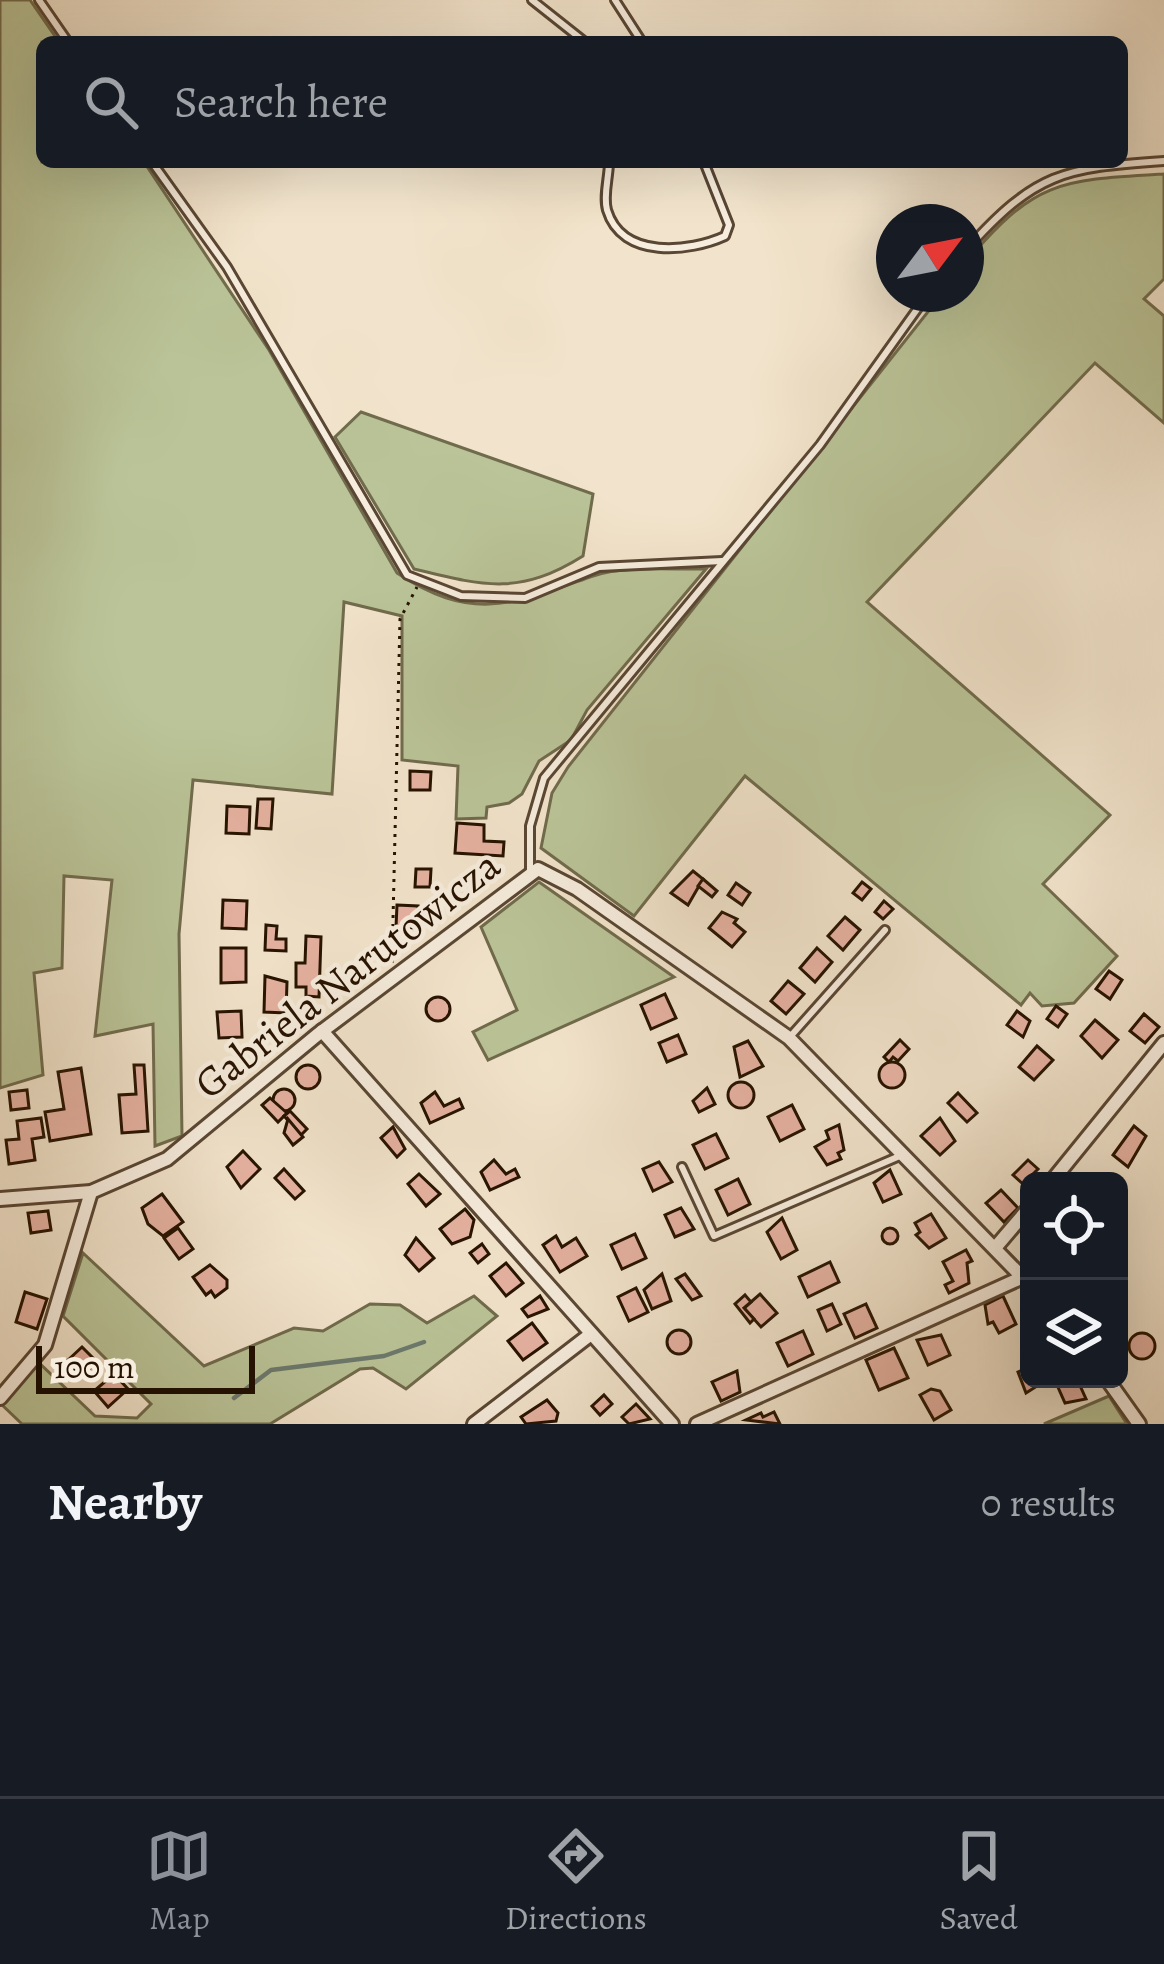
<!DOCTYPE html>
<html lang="en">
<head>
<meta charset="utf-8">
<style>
	:root { --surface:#171b24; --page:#242831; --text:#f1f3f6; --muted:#9ea1a6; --line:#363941; --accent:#8c9099 }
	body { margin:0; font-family:Alegreya,serif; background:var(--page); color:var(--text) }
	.controls { position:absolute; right:36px; bottom:36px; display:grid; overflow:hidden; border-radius:18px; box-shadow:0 12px 48px #0002 }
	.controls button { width:108px; height:108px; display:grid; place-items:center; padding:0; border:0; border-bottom:3px solid var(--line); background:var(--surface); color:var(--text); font:60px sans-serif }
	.compass { position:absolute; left:876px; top:204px; width:108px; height:108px; border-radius:50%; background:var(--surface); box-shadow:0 12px 48px #0002; rotate:58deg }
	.scale { position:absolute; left:36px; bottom:30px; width:219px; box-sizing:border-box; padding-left:12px; border:6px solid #261200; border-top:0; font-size:33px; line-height:42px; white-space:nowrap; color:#261200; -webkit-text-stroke:9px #f7edde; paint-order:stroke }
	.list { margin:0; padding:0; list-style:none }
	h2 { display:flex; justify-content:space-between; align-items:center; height:156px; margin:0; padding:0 48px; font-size:51px }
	h2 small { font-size:39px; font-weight:400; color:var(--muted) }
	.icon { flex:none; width:66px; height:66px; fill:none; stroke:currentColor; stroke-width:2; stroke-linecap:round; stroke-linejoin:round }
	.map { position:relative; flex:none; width:1164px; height:1424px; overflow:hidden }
	.search { position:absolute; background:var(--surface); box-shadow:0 12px 48px #0002; left:36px; right:36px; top:36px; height:132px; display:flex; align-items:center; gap:30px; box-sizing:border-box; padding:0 42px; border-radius:18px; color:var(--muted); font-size:45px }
	.sheet { height:372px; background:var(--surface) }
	nav { display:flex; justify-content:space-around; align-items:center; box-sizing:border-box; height:168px; border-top:3px solid var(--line); background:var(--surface); font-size:33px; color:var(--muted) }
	nav a { display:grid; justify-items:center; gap:6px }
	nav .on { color:var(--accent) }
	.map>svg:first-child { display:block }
	.green { fill:#bac498; stroke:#706b4c; stroke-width:3 }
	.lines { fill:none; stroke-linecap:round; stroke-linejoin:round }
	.stream { stroke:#6c7a6e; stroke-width:4.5 }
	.building { fill:#e6b2a2; stroke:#261200; stroke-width:3 }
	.lane-casing { stroke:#594633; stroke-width:12 }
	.street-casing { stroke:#594633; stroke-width:18 }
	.path { stroke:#261200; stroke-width:3; stroke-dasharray:3 6; stroke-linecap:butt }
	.lane { stroke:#f7edde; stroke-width:6 }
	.street { stroke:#f7edde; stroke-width:12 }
	.labels { text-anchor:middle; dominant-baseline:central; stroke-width:9; stroke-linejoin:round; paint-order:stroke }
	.street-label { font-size:42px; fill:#261200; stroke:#f7edde }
</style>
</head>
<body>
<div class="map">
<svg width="1164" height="1424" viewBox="0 0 1164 1424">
	<rect width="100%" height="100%" fill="#f2e4cc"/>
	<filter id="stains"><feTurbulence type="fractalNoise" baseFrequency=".00167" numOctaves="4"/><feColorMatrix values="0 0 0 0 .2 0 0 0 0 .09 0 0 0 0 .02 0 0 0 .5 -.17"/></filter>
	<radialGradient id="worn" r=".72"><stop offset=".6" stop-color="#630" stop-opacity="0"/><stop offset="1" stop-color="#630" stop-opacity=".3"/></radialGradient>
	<g class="green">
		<path d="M0,0h30l29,42h-17v120h102l125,188 128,223c77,51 119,30 196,3 33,-11 79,-6 113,-7l-119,141 -16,30 -32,21 -17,33 -13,9 -22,4 -1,11 -30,1 2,-53 -56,-6v-144l-58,-14 -12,192 -139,-14 -14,154 3,202 -27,10 -2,-122 -58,12 17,-156 -48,-4 -2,92 -28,5 9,102 -43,13z"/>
		<path d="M1164,174v105l-20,20 20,17v107l-69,-60 -228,239 243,213 -67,69 74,72 -43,47 -32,3 -12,-13 -9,12 -276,-229 -111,140 -93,-68 11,-55 16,-26 374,-473h24v-32c69,-82 94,-82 198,-88z"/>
		<path d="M361,412l232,82 -10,62c-64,40 -99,30 -169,13l-79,-132z"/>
		<polygon points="539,882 674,977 488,1060 473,1032 517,1010 481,927"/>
		<polygon points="83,1253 204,1366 294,1328 323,1331 370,1304 400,1305 427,1323 474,1296 497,1316 406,1389 373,1368 360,1369 270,1424 22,1424 1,1404 37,1361 95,1416 137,1418 151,1404 63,1316"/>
		<polygon points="1109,1396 1127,1424 1044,1424"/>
	</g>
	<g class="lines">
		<polyline class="stream" points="234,1398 271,1370 384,1356 424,1342"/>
	</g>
	<g class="building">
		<polygon points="410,771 431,772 430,790 410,790"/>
		<polygon points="258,799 273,799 271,829 256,828"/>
		<polygon points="227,806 250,807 249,834 226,833"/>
		<polygon points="457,823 484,825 484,841 504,842 503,856 455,853"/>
		<polygon points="416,869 431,869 430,887 415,887"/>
		<polygon points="693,871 703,879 688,905 671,893"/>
		<polygon points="703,879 717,891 712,897 698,886"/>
		<polygon points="862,882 871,889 862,900 853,893"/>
		<polygon points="736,883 750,893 742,905 728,895"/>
		<polygon points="223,900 247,901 246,929 222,928"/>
		<polygon points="884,901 893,909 883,919 875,912"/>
		<polygon points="397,905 418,906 417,928 396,927"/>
		<polygon points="722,912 737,919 734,923 745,932 732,947 709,928"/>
		<polygon points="845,917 860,930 843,950 828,936"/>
		<polygon points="266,925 277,926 276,939 286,939 286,951 265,950"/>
		<polygon points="306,936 321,937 319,997 306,996 306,987 296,987 296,963 305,963"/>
		<polygon points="221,948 246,948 246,982 221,983"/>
		<polygon points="817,948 832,962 815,982 800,968"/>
		<polygon points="1109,971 1122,980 1110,999 1096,989"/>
		<polygon points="265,976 287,982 286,1013 264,1012"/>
		<polygon points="788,981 804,994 786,1014 771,1001"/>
		<polygon points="665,994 676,1018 651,1029 641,1005"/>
		<circle cx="438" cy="1009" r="12"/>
		<polygon points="1056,1006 1067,1014 1058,1027 1047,1019"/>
		<polygon points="241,1011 242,1037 219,1038 217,1012"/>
		<polygon points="1017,1011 1030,1021 1023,1037 1007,1025"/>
		<polygon points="1144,1014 1159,1027 1145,1043 1130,1031"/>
		<polygon points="1095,1020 1118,1040 1102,1058 1081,1036"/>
		<polygon points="678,1035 686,1054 667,1062 659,1043"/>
		<polygon points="900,1040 909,1049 898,1061 893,1057 889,1062 884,1057"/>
		<polygon points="748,1041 763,1066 740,1077 734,1047"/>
		<polygon points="1037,1046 1053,1060 1034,1080 1019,1067"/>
		<circle cx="892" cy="1075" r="13"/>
		<polygon points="134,1065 144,1065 148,1131 122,1133 119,1095 136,1094"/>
		<circle cx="308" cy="1077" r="12"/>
		<polygon points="81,1068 91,1134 50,1141 45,1112 64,1109 58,1072"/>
		<circle cx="741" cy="1095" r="13"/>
		<polygon points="707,1088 715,1104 699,1112 693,1101"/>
		<circle cx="284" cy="1100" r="11"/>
		<polygon points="27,1090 29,1108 11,1110 9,1092"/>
		<polygon points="435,1092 444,1106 459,1099 463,1108 430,1123 421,1103"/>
		<polygon points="958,1093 977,1113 967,1122 948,1103"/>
		<polygon points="270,1098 287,1113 278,1122 262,1105"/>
		<polygon points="792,1105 804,1129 780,1141 768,1117"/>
		<polygon points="290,1111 307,1129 301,1135 284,1116"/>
		<polygon points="41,1118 44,1137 32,1139 35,1160 9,1164 6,1140 19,1139 17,1121"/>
		<polygon points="940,1118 955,1141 940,1155 921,1136"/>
		<polygon points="288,1119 303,1137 293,1145 284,1133"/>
		<polygon points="839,1125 844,1150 838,1153 841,1159 827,1165 815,1147 829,1139 826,1131"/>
		<polygon points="1134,1126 1146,1136 1128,1167 1113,1155"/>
		<polygon points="393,1127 405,1149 397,1157 381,1138"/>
		<polygon points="716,1134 728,1158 705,1169 693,1145"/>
		<polygon points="243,1151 260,1169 241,1188 227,1167"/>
		<polygon points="494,1160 506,1174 515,1169 519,1177 490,1190 481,1172"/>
		<polygon points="1028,1160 1038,1169 1023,1184 1013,1175"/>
		<polygon points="659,1162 672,1182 653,1191 643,1169"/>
		<polygon points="284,1169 304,1191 295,1199 275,1178"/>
		<polygon points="890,1170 901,1194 883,1202 874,1183"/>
		<polygon points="419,1174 440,1194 426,1206 408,1184"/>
		<polygon points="738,1179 750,1204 728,1215 716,1190"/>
		<polygon points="1001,1190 1018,1208 1004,1222 986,1203"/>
		<polygon points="162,1194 183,1222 163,1236 148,1224 142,1208"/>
		<polygon points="681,1208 694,1229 675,1237 665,1215"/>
		<polygon points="465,1209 474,1220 470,1237 452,1244 440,1229"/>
		<polygon points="48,1211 51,1230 31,1233 28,1213"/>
		<polygon points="931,1214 946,1238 929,1248 916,1235 920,1232 915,1223"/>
		<polygon points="782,1218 797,1250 781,1259 767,1232"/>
		<polygon points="178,1228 193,1249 179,1259 164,1238"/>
		<circle cx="890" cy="1236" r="8"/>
		<polygon points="635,1234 646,1258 622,1269 611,1245"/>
		<polygon points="556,1236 562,1247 576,1238 587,1256 560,1272 543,1245"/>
		<polygon points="416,1238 434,1258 419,1271 405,1255"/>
		<polygon points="482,1244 489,1254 478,1263 470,1253"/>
		<polygon points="966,1250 972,1261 967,1263 969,1283 949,1293 945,1285 953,1281 943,1262"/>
		<polygon points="830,1262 839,1282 808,1297 799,1277"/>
		<polygon points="506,1263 523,1283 506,1296 490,1276"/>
		<polygon points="210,1265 227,1280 227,1288 215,1297 211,1291 206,1295 193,1277"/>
		<polygon points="662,1274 671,1301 652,1309 644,1290"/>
		<polygon points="685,1274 701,1296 692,1300 676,1279"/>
		<polygon points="636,1288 648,1312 629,1321 618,1297"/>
		<polygon points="25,1292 47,1299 37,1329 16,1322"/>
		<polygon points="760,1294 777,1313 761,1327 744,1308"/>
		<polygon points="745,1295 751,1302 744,1308 754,1319 750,1323 735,1304"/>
		<polygon points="540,1296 548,1309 528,1317 522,1309"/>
		<polygon points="1003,1296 1016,1324 999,1333 993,1322 988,1324 985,1305"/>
		<polygon points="832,1304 841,1324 827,1331 818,1310"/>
		<polygon points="866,1304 877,1328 855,1338 844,1314"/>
		<polygon points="532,1323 547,1343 523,1360 508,1341"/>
		<circle cx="679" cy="1342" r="12"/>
		<polygon points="803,1331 813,1354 788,1366 777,1343"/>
		<circle cx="1142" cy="1346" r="13"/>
		<polygon points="941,1335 950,1355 928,1365 917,1340"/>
		<polygon points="82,1347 97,1362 82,1376 67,1361"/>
		<polygon points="894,1348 908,1378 879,1390 866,1360"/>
		<polygon points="1027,1368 1037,1386 1026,1393 1018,1372"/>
		<polygon points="737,1371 740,1392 721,1401 712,1382"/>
		<polygon points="114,1374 128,1389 108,1407 94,1391"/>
		<polygon points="1077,1379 1086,1399 1065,1403 1057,1385"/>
		<polygon points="931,1389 940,1391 951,1410 934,1420 920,1395"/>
		<polygon points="604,1395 612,1404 600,1415 592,1406"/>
		<polygon points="547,1400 558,1413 556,1421 526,1424 521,1417"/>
		<polygon points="636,1404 650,1419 629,1424 622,1417"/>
		<polygon points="774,1412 780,1424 746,1420 761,1413 763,1417"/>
	</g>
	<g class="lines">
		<defs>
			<g id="lane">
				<polyline points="39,0 68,42"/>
				<polyline points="532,0 585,42"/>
				<polyline points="615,0 642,42"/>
				<polyline points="152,162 227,267 407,575 461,596 525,598 599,567 722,561"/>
				<path d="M609,162c0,15 -6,34 -2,48 15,50 83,42 118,26l4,-11 -25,-63"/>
				<path d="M966,250c70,-78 97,-82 198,-89"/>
				<polyline points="530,873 530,826 544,778 820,445 928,294"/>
				<polyline points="789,1038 885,930"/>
				<polyline points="682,1167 714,1236 902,1155"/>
			</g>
			<g id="street">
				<polyline points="322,1031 672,1424"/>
				<polyline points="1052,1181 1164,1043"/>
				<polyline points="0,1199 91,1192 167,1159 317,1035 538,869 577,889 789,1038 1029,1284"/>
				<polyline points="995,1248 1029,1208"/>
				<polyline points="1107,1379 1139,1424"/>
				<polyline points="0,1398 45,1345 91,1192"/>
				<polyline points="474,1424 591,1334"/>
				<polyline points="697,1424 1023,1277"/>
			</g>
		</defs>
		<use href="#lane" class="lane-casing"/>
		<use href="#street" class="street-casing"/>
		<polyline class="path" points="392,963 400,619 417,587"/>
		<use href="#lane" class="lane"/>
		<use href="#street" class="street"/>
	</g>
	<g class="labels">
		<g class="street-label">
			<text transform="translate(347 974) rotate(-38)">Gabriela Narutowicza</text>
		</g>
	</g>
	<rect width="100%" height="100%" filter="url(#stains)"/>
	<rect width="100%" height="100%" fill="url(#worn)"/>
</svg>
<div class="controls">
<button><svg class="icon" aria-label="locate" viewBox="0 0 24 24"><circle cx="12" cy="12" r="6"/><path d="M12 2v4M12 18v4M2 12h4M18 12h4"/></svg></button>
<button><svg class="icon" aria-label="layers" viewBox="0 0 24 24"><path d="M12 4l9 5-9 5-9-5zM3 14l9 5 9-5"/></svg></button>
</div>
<svg class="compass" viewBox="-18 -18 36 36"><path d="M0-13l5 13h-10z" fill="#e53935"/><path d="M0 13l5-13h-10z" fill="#9ea1a6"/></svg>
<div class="scale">100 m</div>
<div class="search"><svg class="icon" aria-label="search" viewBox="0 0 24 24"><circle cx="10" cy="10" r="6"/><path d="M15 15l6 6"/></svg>Search here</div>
</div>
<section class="sheet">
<h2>Nearby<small>0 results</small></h2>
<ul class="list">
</ul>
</section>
<nav>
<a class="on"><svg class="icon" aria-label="map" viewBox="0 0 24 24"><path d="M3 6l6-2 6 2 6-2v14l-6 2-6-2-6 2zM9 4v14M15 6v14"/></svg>Map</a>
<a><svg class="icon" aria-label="directions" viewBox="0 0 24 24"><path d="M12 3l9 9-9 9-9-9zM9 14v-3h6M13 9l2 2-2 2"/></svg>Directions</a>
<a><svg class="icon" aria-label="saved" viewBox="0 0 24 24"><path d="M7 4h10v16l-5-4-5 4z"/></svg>Saved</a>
</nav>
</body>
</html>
